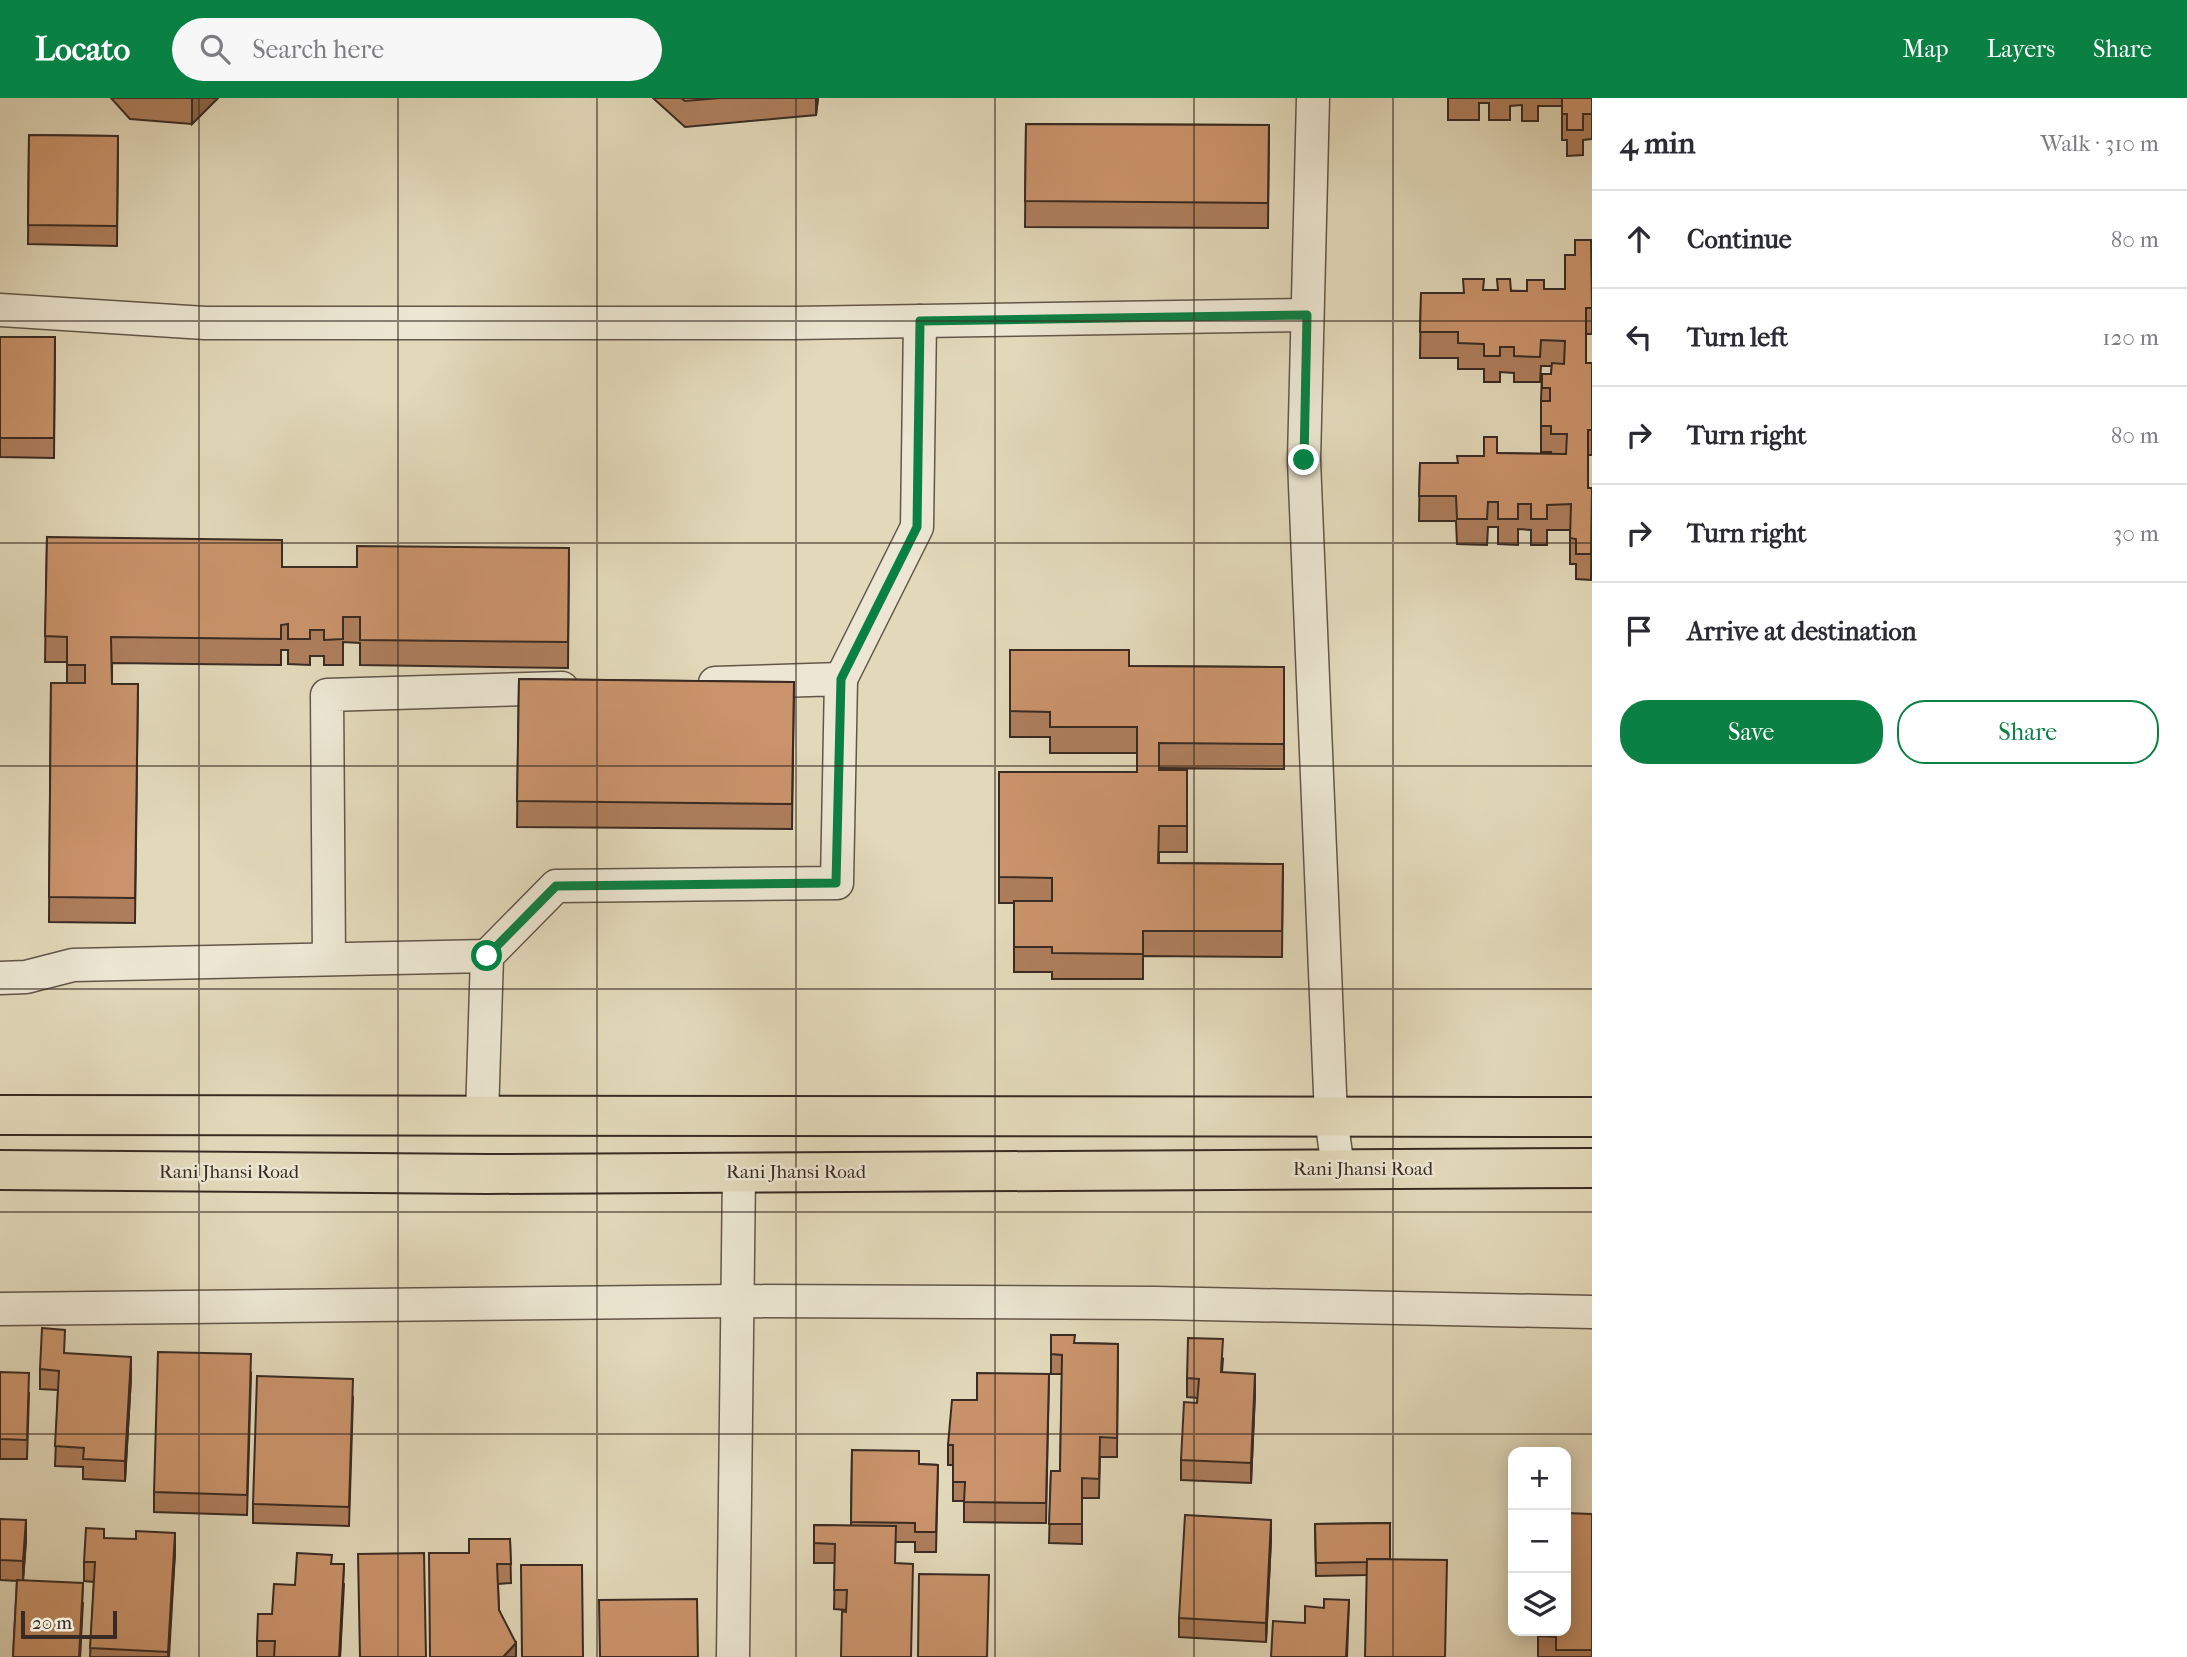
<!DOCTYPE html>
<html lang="en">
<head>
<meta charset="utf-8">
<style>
	:root { --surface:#fff; --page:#f7f7f7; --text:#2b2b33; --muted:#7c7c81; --line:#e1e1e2; --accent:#0b8043 }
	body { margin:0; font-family:"IM FELL French Canon",serif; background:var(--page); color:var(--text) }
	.controls { position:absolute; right:21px; bottom:21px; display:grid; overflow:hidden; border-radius:14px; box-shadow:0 4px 18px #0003 }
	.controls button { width:63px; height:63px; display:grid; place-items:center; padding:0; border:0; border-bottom:2px solid var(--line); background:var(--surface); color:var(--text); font:35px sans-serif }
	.scale { position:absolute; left:21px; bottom:18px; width:96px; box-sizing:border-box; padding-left:7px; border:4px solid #392b23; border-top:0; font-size:19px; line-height:24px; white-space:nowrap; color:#392b23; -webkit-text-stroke:5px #ece6d2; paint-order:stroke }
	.stop { position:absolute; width:21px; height:21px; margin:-16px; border:5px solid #0b8043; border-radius:50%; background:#fff }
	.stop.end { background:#0b8043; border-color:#fff; box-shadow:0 2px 7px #0008 }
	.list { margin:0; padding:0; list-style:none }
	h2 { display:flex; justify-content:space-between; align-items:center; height:91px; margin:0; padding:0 28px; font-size:30px }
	h2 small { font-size:23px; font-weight:400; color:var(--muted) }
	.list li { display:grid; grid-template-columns:46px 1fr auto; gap:21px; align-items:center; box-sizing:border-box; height:98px; padding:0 28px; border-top:2px solid var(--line) }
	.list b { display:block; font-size:26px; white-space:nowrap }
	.list em { font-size:23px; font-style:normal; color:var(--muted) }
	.actions { display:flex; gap:14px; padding:21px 28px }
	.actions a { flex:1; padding:16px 0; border:2px solid var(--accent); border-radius:28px; text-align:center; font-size:24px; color:var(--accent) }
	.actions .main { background:var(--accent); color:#fff }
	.icon { flex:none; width:38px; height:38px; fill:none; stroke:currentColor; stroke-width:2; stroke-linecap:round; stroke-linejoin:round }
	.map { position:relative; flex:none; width:1592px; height:1559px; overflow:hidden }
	header { display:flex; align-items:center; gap:42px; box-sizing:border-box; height:98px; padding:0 35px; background:var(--accent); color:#fff }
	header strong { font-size:33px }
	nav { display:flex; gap:38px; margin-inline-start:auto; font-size:24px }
	.search { width:490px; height:63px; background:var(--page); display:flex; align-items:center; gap:18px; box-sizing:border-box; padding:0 24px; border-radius:38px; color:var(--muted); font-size:26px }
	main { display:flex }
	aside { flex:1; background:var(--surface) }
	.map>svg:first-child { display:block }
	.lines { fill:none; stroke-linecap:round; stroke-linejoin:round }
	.street-casing { stroke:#635649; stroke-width:35 }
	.highway-casing { stroke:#392b23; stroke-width:42 }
	.street { stroke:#ece6d2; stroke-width:32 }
	.highway { stroke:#e2d9ba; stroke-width:38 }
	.wall { fill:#ae7e5c; stroke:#392b23; stroke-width:2 }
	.shaded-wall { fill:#8d674b; stroke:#392b23; stroke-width:2 }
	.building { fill:#ca936b; stroke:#392b23; stroke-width:2 }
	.route { stroke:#0b8043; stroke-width:9 }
	.grid { fill:none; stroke:#392b23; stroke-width:2; stroke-opacity:0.55 }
	.labels { text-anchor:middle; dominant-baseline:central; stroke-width:5; stroke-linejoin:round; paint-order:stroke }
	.street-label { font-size:19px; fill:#392b23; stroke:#ece6d2 }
</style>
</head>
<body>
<header>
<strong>Locato</strong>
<div class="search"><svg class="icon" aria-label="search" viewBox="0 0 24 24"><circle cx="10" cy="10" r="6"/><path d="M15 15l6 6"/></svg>Search here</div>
<nav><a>Map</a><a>Layers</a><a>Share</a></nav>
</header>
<main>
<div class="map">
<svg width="1592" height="1559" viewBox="0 0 1592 1559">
	<rect width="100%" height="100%" fill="#e2d9ba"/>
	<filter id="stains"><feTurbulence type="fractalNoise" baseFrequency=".00286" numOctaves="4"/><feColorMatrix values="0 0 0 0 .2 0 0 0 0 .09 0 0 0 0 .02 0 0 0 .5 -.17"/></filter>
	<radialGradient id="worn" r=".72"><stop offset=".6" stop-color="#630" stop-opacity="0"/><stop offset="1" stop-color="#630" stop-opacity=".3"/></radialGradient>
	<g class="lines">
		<defs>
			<g id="street">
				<polyline points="1313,0 1304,362 1331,1019 1338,1071"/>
				<polyline points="0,212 205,225 795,225 1307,217"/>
				<polyline points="841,581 917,429 920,223"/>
				<polyline points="487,858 556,788 837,785 841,581 715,585"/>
				<polyline points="329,861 327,597 562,590"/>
				<polyline points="0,880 26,879 73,867 487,858 482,1018"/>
				<polyline points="0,1211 737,1203 1156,1205 1592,1214"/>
				<polyline points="733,1559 739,1075"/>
			</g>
			<g id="highway">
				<polyline points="0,1017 1592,1019"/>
				<polyline points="0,1072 487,1076 1592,1070"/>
			</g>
		</defs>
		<use href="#street" class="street-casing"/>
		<use href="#highway" class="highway-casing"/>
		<use href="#street" class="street"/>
		<use href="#highway" class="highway"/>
	</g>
	<g class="wall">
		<polygon points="111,0 218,0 192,26 130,21"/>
		<polygon points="653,0 818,0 816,17 685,29"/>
		<polygon points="1448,0 1592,0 1592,41 1583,42 1583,57 1567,58 1567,42 1562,42 1562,8 1538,8 1538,23 1522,23 1522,7 1510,8 1510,22 1489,22 1489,5 1479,5 1479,22 1448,22"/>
		<polygon points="1026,26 1269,27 1268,130 1025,129"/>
		<polygon points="29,37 118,38 117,148 28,146"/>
		<polygon points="1592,157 1592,236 1586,236 1586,265 1592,265 1592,357 1588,357 1588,390 1592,390 1591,482 1576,481 1576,466 1570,466 1570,432 1547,432 1547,447 1531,447 1531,432 1518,431 1518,447 1498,446 1498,429 1488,429 1487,447 1457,446 1456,423 1419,423 1420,365 1457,365 1497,355 1551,356 1551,354 1541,354 1541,303 1542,276 1551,276 1552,268 1541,268 1540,284 1514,284 1514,275 1500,274 1500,284 1484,284 1484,271 1458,271 1458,260 1420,260 1421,195 1463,195 1484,192 1527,193 1544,191 1565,191"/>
		<polygon points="0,239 55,239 54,360 0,359"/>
		<polygon points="47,439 282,469 357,469 569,450 568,570 360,567 360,545 343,544 343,567 324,567 324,558 310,558 310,567 288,566 288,552 281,552 281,567 112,565 112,586 138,586 135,825 49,824 51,585 67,585 67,564 45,564"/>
		<polygon points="1010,552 1129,568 1284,569 1284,671 1159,670 1159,672 1187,672 1187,754 1159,754 1159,765 1283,766 1282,859 1143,858 1143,881 1052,881 1052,874 1014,874 1014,805 999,805 999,674 1137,674 1137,655 1050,655 1050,639 1010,639"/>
		<polygon points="519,581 794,584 792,731 517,729"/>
		<polygon points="1051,1237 1075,1245 1118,1246 1117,1359 1100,1359 1099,1400 1082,1400 1082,1446 1049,1445 1051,1373 1060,1373 1062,1276 1051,1276"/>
		<polygon points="65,1255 131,1279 125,1383 83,1381 83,1369 55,1368 58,1292 40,1291 40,1271"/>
		<polygon points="1223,1261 1222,1274 1255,1295 1251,1385 1181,1382 1181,1362 1197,1305 1198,1300 1187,1299 1187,1280"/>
		<polygon points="0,1274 29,1295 27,1361 0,1361"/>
		<polygon points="251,1276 247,1417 154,1414 154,1394"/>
		<polygon points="1049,1276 1046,1425 964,1424 964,1403 953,1403 953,1367 948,1367 948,1347 977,1302"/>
		<polygon points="353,1300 349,1428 253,1425 253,1406"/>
		<polygon points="852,1352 919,1366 938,1367 936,1454 915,1454 915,1444 896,1444 846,1514 846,1512 834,1511 835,1465 814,1465 814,1427 851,1428"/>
		<polygon points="1592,1416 1592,1559 1538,1559 1538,1533"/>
		<polygon points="0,1421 26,1442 23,1482 83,1505 80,1559 13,1559 17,1483 0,1482"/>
		<polygon points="1390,1425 1367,1477 1316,1478 1315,1426"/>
		<polygon points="104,1440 175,1454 169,1559 90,1559 94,1484 84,1483 84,1464"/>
		<polygon points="510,1441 511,1485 498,1486 499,1512 516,1559 469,1455"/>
		<polygon points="1271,1441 1266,1544 1179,1539 1179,1520"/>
		<polygon points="332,1466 344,1486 340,1559 257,1559 257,1543 295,1487"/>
	</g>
	<g class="shaded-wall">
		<polygon points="193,0 218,0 192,26 192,1"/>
		<polygon points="816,0 818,0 816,17"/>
		<polygon points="131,1259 131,1279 125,1383 125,1363"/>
		<polygon points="1255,1276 1255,1295 1251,1385 1251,1365"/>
		<polygon points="26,1422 26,1442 23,1483 23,1463"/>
		<polygon points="1271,1422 1271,1441 1266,1544 1266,1525"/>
		<polygon points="175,1435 175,1454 168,1559"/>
		<polygon points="344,1466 340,1559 339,1559"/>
		<polygon points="83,1485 80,1559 79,1559"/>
		<polygon points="1349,1502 1347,1559 1346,1559"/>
		<polygon points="516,1545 516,1559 503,1559"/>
	</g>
	<g class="building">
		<polygon points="681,0 720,0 685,3"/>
		<polygon points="1562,0 1592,0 1592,16 1583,16 1583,32 1567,32 1567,16 1562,16"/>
		<polygon points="1026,26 1269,27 1268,105 1025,103"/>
		<polygon points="29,37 118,38 117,128 28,127"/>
		<polygon points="1575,142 1591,142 1592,210 1586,210 1586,265 1592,265 1592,332 1588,332 1588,390 1592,390 1591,456 1576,456 1576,441 1570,440 1571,406 1547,407 1547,421 1531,421 1531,406 1518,406 1518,421 1498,421 1498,404 1488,404 1487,421 1457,421 1456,398 1419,398 1420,365 1458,365 1457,358 1484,358 1484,339 1497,339 1497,355 1566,356 1567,336 1551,336 1551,328 1541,328 1541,303 1550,303 1550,290 1542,290 1542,276 1551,276 1552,265 1564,266 1565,243 1541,242 1540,259 1514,258 1514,249 1500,249 1500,258 1484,258 1484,246 1458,245 1458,234 1420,234 1421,195 1464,195 1463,181 1484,181 1483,192 1498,192 1497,181 1510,181 1511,193 1527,193 1527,182 1544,182 1544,191 1565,191 1565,157 1575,157"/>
		<polygon points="0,239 55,239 54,340 0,340"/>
		<polygon points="47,439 282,442 282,469 357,469 357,448 569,450 568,544 360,542 360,519 343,519 343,541 324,542 324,532 310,532 310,541 288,541 288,526 281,527 281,541 111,539 112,586 138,586 135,800 49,799 51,585 85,585 85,567 67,567 67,539 45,538"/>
		<polygon points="1010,552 1129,552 1129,568 1284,569 1284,646 1159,645 1159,672 1187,672 1187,728 1159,728 1158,765 1283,766 1282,833 1143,833 1143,856 1052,855 1052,849 1014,849 1014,803 1052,803 1052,780 999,779 999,674 1137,674 1137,629 1050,629 1050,614 1010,613"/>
		<polygon points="519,581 794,584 792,706 517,703"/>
		<polygon points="42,1230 65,1232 64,1255 131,1259 125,1363 83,1361 84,1350 55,1348 59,1273 40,1271"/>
		<polygon points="1051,1237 1075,1237 1074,1245 1118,1246 1117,1340 1100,1339 1099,1381 1082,1380 1082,1426 1049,1426 1051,1373 1060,1373 1062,1257 1051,1256"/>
		<polygon points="1188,1240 1223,1241 1221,1274 1255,1276 1251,1365 1181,1362 1184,1304 1197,1305 1199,1281 1187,1280"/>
		<polygon points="158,1254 251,1256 247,1397 154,1394"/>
		<polygon points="0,1274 29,1275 27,1342 0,1341"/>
		<polygon points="977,1275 1049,1276 1046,1405 964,1404 965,1384 953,1384 953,1347 948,1347 952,1302 977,1302"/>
		<polygon points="257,1278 353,1281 349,1409 253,1406"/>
		<polygon points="852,1352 919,1353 919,1366 938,1367 936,1434 915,1434 915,1425 851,1424"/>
		<polygon points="1566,1415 1592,1416 1592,1552 1556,1552 1556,1539 1538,1538 1538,1533 1566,1533"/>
		<polygon points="1185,1417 1271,1422 1266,1525 1179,1520"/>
		<polygon points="0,1421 26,1422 23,1463 0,1462"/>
		<polygon points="1390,1425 1390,1461 1367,1461 1367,1464 1316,1465 1315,1426"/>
		<polygon points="814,1427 896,1428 895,1465 913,1466 911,1559 841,1559 842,1513 846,1514 847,1492 834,1492 835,1446 814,1445"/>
		<polygon points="86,1430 104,1431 104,1440 136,1441 136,1433 175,1435 168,1554 90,1550 95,1464 84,1464"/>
		<polygon points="469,1441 510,1441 511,1466 497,1466 499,1512 516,1545 503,1559 430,1559 429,1455 469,1455"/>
		<polygon points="297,1455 332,1457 331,1466 344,1466 339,1559 274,1559 275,1543 257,1543 258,1516 272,1516 274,1486 295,1487"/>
		<polygon points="424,1455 426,1559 360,1559 358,1456"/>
		<polygon points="1367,1461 1447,1462 1445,1559 1365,1559"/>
		<polygon points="521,1467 582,1467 583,1559 522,1559"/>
		<polygon points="919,1476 989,1477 987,1559 918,1559"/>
		<polygon points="17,1482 83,1485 79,1559 13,1559"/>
		<polygon points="697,1501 698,1559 600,1559 599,1502"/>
		<polygon points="1324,1501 1349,1502 1346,1559 1271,1559 1273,1523 1305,1525 1305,1508 1324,1510"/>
	</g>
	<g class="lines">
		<polyline class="route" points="487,858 556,788 836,785 841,581 917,429 920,223 1307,217 1304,362"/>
	</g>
	<path class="grid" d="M199,0v1559M398,0v1559M597,0v1559M796,0v1559M995,0v1559M1194,0v1559M1393,0v1559M0,223h1592M0,445h1592M0,668h1592M0,891h1592M0,1114h1592M0,1336h1592"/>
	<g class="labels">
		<g class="street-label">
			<text x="1363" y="1071">Rani Jhansi Road</text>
			<text x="229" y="1074">Rani Jhansi Road</text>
			<text x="796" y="1074">Rani Jhansi Road</text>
		</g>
	</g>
	<rect width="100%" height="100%" filter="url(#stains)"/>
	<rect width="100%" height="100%" fill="url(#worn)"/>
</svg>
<div class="controls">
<button>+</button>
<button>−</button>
<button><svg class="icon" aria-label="layers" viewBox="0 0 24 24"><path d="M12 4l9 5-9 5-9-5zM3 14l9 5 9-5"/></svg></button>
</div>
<div class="scale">20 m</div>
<div class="stop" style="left:487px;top:858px"></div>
<div class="stop end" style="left:1304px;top:362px"></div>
</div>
<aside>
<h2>4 min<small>Walk · 310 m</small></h2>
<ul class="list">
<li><svg class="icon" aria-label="ahead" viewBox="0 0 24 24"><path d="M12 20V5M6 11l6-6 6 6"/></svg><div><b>Continue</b></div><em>80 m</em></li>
<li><svg class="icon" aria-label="left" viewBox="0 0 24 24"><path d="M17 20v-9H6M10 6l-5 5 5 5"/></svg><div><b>Turn left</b></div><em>120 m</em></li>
<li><svg class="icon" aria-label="right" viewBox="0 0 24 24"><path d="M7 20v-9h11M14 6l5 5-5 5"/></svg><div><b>Turn right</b></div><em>80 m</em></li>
<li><svg class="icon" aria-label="right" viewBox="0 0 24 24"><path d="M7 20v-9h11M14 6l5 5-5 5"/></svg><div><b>Turn right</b></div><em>30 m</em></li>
<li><svg class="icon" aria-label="arrive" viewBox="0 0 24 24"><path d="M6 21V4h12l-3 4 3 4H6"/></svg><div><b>Arrive at destination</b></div></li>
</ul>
<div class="actions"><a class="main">Save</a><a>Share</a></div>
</aside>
</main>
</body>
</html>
